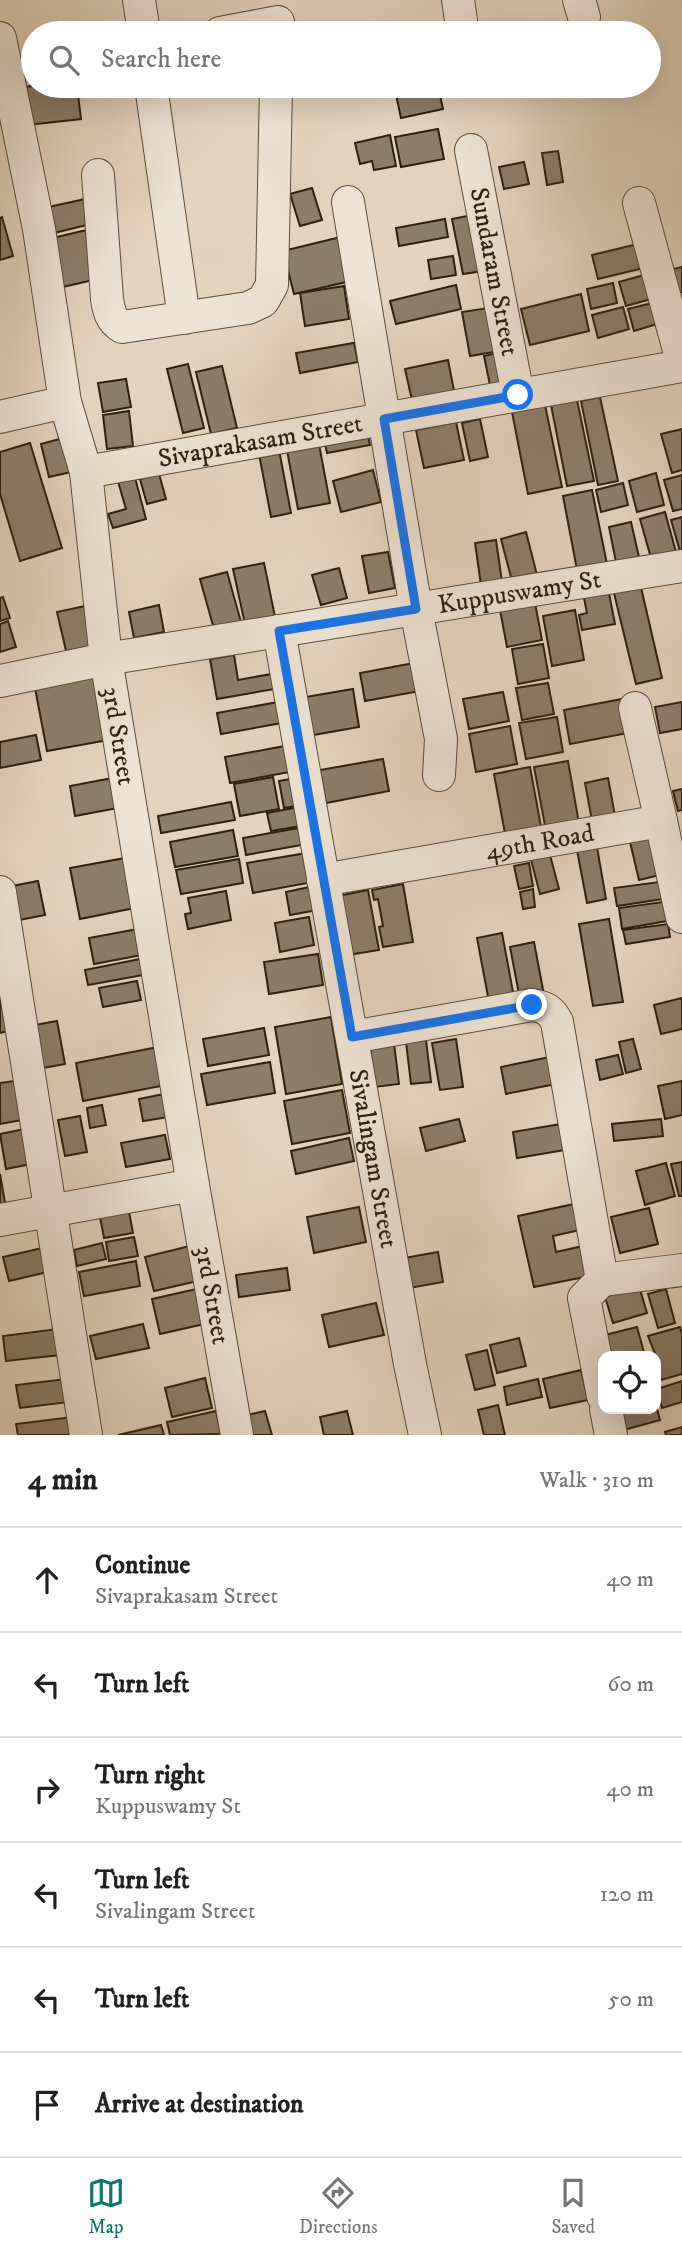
<!DOCTYPE html>
<html lang="en">
<head>
<meta charset="utf-8">
<style>
	:root { --surface:#fff; --page:#f2f2f2; --text:#202124; --muted:#757577; --line:#e0e0e0; --accent:#0f766e }
	body { margin:0; font-family:"IM FELL DW Pica",serif; background:var(--page); color:var(--text) }
	.controls { position:absolute; right:21px; bottom:21px; display:grid; overflow:hidden; border-radius:14px; box-shadow:0 7px 28px #0002 }
	.controls button { width:63px; height:63px; display:grid; place-items:center; padding:0; border:0; border-bottom:2px solid var(--line); background:var(--surface); color:var(--text); font:35px sans-serif }
	.stop { position:absolute; width:21px; height:21px; margin:-16px; border:5px solid #1a73e8; border-radius:50%; background:#fff }
	.stop.end { background:#1a73e8; border-color:#fff; box-shadow:0 2px 7px #0008 }
	.list { margin:0; padding:0; list-style:none }
	h2 { display:flex; justify-content:space-between; align-items:center; height:91px; margin:0; padding:0 28px; font-size:30px }
	h2 small { font-size:23px; font-weight:400; color:var(--muted) }
	.list li { display:grid; grid-template-columns:46px 1fr auto; gap:21px; align-items:center; box-sizing:border-box; height:105px; padding:0 28px; border-top:2px solid var(--line) }
	.list b { display:block; font-size:26px; white-space:nowrap }
	.list p { margin:0; font-size:23px; white-space:nowrap; color:var(--muted) }
	.list em { font-size:23px; font-style:normal; color:var(--muted) }
	.icon { flex:none; width:38px; height:38px; fill:none; stroke:currentColor; stroke-width:2; stroke-linecap:round; stroke-linejoin:round }
	.map { position:relative; flex:none; width:682px; height:1435px; overflow:hidden }
	.search { position:absolute; background:var(--surface); box-shadow:0 7px 28px #0002; left:21px; right:21px; top:21px; height:77px; display:flex; align-items:center; gap:18px; box-sizing:border-box; padding:0 24px; border-radius:38px; color:var(--muted); font-size:26px }
	.sheet { height:721px; background:var(--surface) }
	nav { display:flex; justify-content:space-around; align-items:center; box-sizing:border-box; height:98px; border-top:2px solid var(--line); background:var(--surface); font-size:19px; color:var(--muted) }
	nav a { display:grid; justify-items:center; gap:4px }
	nav .on { color:var(--accent) }
	.map>svg:first-child { display:block }
	.building { fill:#8c7d68; stroke:#2d200e; stroke-width:2 }
	.lines { fill:none; stroke-linecap:round; stroke-linejoin:round }
	.minor-casing { stroke:#5b4d3a; stroke-width:34 }
	.minor { stroke:#ede2d3; stroke-width:32 }
	.route { stroke:#1a73e8; stroke-width:9 }
	.labels { text-anchor:middle; dominant-baseline:central; stroke-width:6; stroke-linejoin:round; paint-order:stroke }
	.street-label { font-size:26px; fill:#2d200e; stroke:#ede2d3 }
</style>
</head>
<body>
<div class="map">
<svg width="682" height="1435" viewBox="0 0 682 1435">
	<rect width="100%" height="100%" fill="#e4d3bc"/>
	<filter id="stains"><feTurbulence type="fractalNoise" baseFrequency=".00286" numOctaves="4"/><feColorMatrix values="0 0 0 0 .2 0 0 0 0 .09 0 0 0 0 .02 0 0 0 .5 -.17"/></filter>
	<radialGradient id="worn" r=".72"><stop offset=".6" stop-color="#630" stop-opacity="0"/><stop offset="1" stop-color="#630" stop-opacity=".3"/></radialGradient>
	<g class="building">
		<polygon points="33,86 77,86 81,119 28,125 24,87"/>
		<polygon points="413,86 438,86 443,109 401,118 395,90"/>
		<polygon points="438,129 444,159 401,167 395,137"/>
		<polygon points="390,135 396,166 374,170 372,161 360,164 355,143"/>
		<polygon points="558,151 563,182 547,185 542,153"/>
		<polygon points="524,162 529,184 504,189 499,167"/>
		<polygon points="312,188 322,220 300,226 290,194"/>
		<polygon points="85,199 91,224 50,234 44,208"/>
		<polygon points="473,215 483,271 463,274 452,219"/>
		<polygon points="2,217 13,256 0,260 0,218"/>
		<polygon points="445,219 448,237 399,246 396,228"/>
		<polygon points="95,228 102,278 54,289 44,240"/>
		<polygon points="349,235 360,279 294,294 283,251"/>
		<polygon points="642,243 648,267 598,279 592,255"/>
		<polygon points="453,256 456,275 431,279 428,260"/>
		<polygon points="682,267 682,292 674,294 669,270"/>
		<polygon points="644,275 651,299 626,306 619,282"/>
		<polygon points="613,283 617,303 591,309 587,289"/>
		<polygon points="456,285 461,309 396,324 390,301"/>
		<polygon points="344,286 349,319 305,326 300,293"/>
		<polygon points="581,294 589,331 530,345 521,309"/>
		<polygon points="652,303 657,324 634,331 628,309"/>
		<polygon points="623,307 629,329 598,338 592,315"/>
		<polygon points="488,308 505,350 470,356 462,312"/>
		<polygon points="354,343 358,362 300,373 296,353"/>
		<polygon points="507,351 515,385 491,390 484,356"/>
		<polygon points="448,360 456,401 414,409 405,369"/>
		<polygon points="188,364 204,428 183,433 167,369"/>
		<polygon points="222,366 237,428 211,434 196,372"/>
		<polygon points="126,379 131,407 103,412 98,383"/>
		<polygon points="600,397 618,481 598,485 581,401"/>
		<polygon points="577,400 594,481 567,486 551,405"/>
		<polygon points="545,405 562,487 528,494 512,412"/>
		<polygon points="129,411 133,446 107,449 103,415"/>
		<polygon points="480,419 488,457 470,461 462,423"/>
		<polygon points="456,422 464,460 424,468 416,430"/>
		<polygon points="366,426 370,445 327,453 323,434"/>
		<polygon points="682,429 682,470 672,473 661,434"/>
		<polygon points="67,437 76,471 49,477 41,444"/>
		<polygon points="318,439 330,503 298,509 286,445"/>
		<polygon points="30,443 62,548 20,561 0,494 0,452"/>
		<polygon points="279,450 291,513 271,517 259,454"/>
		<polygon points="373,470 381,502 341,512 333,481"/>
		<polygon points="656,473 664,505 637,512 629,481"/>
		<polygon points="134,474 146,519 113,528 108,514 126,509 117,478"/>
		<polygon points="159,474 166,499 147,504 140,479"/>
		<polygon points="682,475 682,509 673,511 664,480"/>
		<polygon points="623,483 628,505 601,512 596,490"/>
		<polygon points="592,490 608,569 578,575 563,496"/>
		<polygon points="665,512 676,552 651,558 640,519"/>
		<polygon points="682,517 682,554 681,555 671,520"/>
		<polygon points="631,522 639,557 616,562 609,527"/>
		<polygon points="526,532 537,575 512,581 501,539"/>
		<polygon points="496,540 502,582 481,585 475,543"/>
		<polygon points="388,552 395,588 369,593 362,556"/>
		<polygon points="264,563 275,617 245,624 233,569"/>
		<polygon points="339,568 347,598 321,605 312,575"/>
		<polygon points="227,572 241,622 214,629 200,579"/>
		<polygon points="640,583 662,678 636,684 613,589"/>
		<polygon points="608,588 615,624 582,630 579,615 587,613 583,593"/>
		<polygon points="3,597 10,618 0,621 0,598"/>
		<polygon points="535,603 542,640 507,647 500,610"/>
		<polygon points="90,605 99,647 67,655 57,612"/>
		<polygon points="159,605 164,632 134,638 129,612"/>
		<polygon points="575,610 584,660 552,666 543,616"/>
		<polygon points="8,621 16,647 0,652 0,624"/>
		<polygon points="543,644 549,678 518,684 512,649"/>
		<polygon points="234,655 238,680 277,673 280,688 217,699 210,659"/>
		<polygon points="414,663 420,691 365,701 360,673"/>
		<polygon points="101,675 114,739 47,751 35,688"/>
		<polygon points="548,683 554,714 522,720 516,688"/>
		<polygon points="353,689 359,727 302,737 294,699"/>
		<polygon points="503,692 509,721 469,729 463,699"/>
		<polygon points="627,698 633,732 570,744 564,710"/>
		<polygon points="284,701 288,722 221,734 217,713"/>
		<polygon points="682,702 682,729 660,733 655,707"/>
		<polygon points="557,717 563,752 526,759 519,723"/>
		<polygon points="510,726 517,764 476,772 469,734"/>
		<polygon points="36,735 41,760 0,768 0,742"/>
		<polygon points="290,745 295,771 230,783 225,757"/>
		<polygon points="383,759 389,791 326,803 320,770"/>
		<polygon points="568,761 580,829 547,836 534,767"/>
		<polygon points="530,767 542,832 506,839 494,774"/>
		<polygon points="118,777 123,807 75,816 70,786"/>
		<polygon points="273,777 279,809 240,816 234,784"/>
		<polygon points="297,778 302,805 284,808 279,781"/>
		<polygon points="608,778 616,821 593,826 585,783"/>
		<polygon points="682,789 682,810 678,811 673,791"/>
		<polygon points="231,802 235,820 161,833 158,816"/>
		<polygon points="304,806 307,825 271,831 267,813"/>
		<polygon points="304,827 307,844 246,855 243,838"/>
		<polygon points="233,830 238,856 175,867 170,842"/>
		<polygon points="656,836 664,874 639,880 630,842"/>
		<polygon points="597,847 606,899 587,903 577,850"/>
		<polygon points="307,853 313,882 253,893 247,863"/>
		<polygon points="550,855 559,889 540,894 531,860"/>
		<polygon points="125,858 135,908 80,919 70,868"/>
		<polygon points="239,859 243,883 181,894 176,870"/>
		<polygon points="529,863 533,886 519,889 514,866"/>
		<polygon points="38,881 45,915 19,920 12,886"/>
		<polygon points="667,881 670,898 617,906 614,888"/>
		<polygon points="403,884 413,942 383,947 379,927 383,926 378,899 374,900 372,890"/>
		<polygon points="314,886 318,910 290,915 286,892"/>
		<polygon points="533,889 535,907 523,909 520,892"/>
		<polygon points="368,890 379,950 348,955 338,896"/>
		<polygon points="226,891 231,920 188,929 185,914 191,913 188,898"/>
		<polygon points="670,901 673,920 622,929 619,908"/>
		<polygon points="309,917 314,945 280,952 275,923"/>
		<polygon points="609,919 623,1002 593,1006 579,924"/>
		<polygon points="668,924 670,937 626,944 623,930"/>
		<polygon points="138,929 142,955 94,964 89,938"/>
		<polygon points="502,933 515,1003 490,1007 477,938"/>
		<polygon points="534,942 544,995 520,999 510,947"/>
		<polygon points="318,954 323,985 269,994 264,962"/>
		<polygon points="140,959 143,975 88,985 85,970"/>
		<polygon points="137,981 141,1000 103,1007 99,988"/>
		<polygon points="0,993 8,1031 0,1033"/>
		<polygon points="682,998 682,1029 661,1034 654,1005"/>
		<polygon points="331,1017 342,1084 286,1094 275,1027"/>
		<polygon points="57,1021 65,1064 43,1068 35,1025"/>
		<polygon points="264,1028 269,1055 208,1066 203,1039"/>
		<polygon points="456,1039 463,1087 440,1090 432,1043"/>
		<polygon points="633,1039 641,1069 626,1073 619,1042"/>
		<polygon points="426,1040 431,1082 411,1084 406,1042"/>
		<polygon points="394,1043 399,1084 375,1087 370,1046"/>
		<polygon points="158,1047 166,1085 83,1101 76,1063"/>
		<polygon points="618,1055 623,1074 600,1080 596,1060"/>
		<polygon points="550,1057 556,1084 506,1094 501,1067"/>
		<polygon points="270,1062 275,1093 207,1105 201,1074"/>
		<polygon points="14,1081 22,1120 0,1124 0,1083"/>
		<polygon points="682,1081 682,1115 665,1119 658,1086"/>
		<polygon points="342,1090 350,1133 292,1144 284,1101"/>
		<polygon points="164,1094 169,1117 143,1121 139,1099"/>
		<polygon points="102,1105 106,1125 90,1128 87,1108"/>
		<polygon points="80,1116 87,1152 65,1156 58,1120"/>
		<polygon points="459,1119 465,1141 426,1151 420,1128"/>
		<polygon points="661,1119 663,1136 614,1141 612,1124"/>
		<polygon points="567,1123 571,1149 517,1158 513,1132"/>
		<polygon points="25,1129 31,1164 6,1169 0,1134"/>
		<polygon points="165,1135 170,1159 126,1167 121,1143"/>
		<polygon points="349,1138 354,1161 296,1174 291,1151"/>
		<polygon points="682,1162 682,1196 679,1196 671,1164"/>
		<polygon points="666,1163 675,1196 645,1205 636,1171"/>
		<polygon points="0,1174 5,1203 0,1204"/>
		<polygon points="574,1204 580,1230 553,1236 556,1252 583,1246 590,1276 534,1287 518,1216"/>
		<polygon points="359,1207 366,1242 314,1253 307,1217"/>
		<polygon points="649,1208 658,1244 620,1253 611,1217"/>
		<polygon points="129,1212 133,1233 104,1238 100,1217"/>
		<polygon points="134,1237 138,1256 109,1261 106,1242"/>
		<polygon points="102,1243 106,1259 77,1266 74,1250"/>
		<polygon points="194,1245 202,1280 154,1291 145,1257"/>
		<polygon points="47,1247 52,1271 9,1281 3,1257"/>
		<polygon points="438,1252 443,1282 409,1288 404,1258"/>
		<polygon points="136,1261 140,1286 84,1296 79,1272"/>
		<polygon points="287,1268 290,1290 239,1297 236,1275"/>
		<polygon points="639,1286 647,1313 613,1323 605,1297"/>
		<polygon points="201,1288 209,1323 160,1334 152,1299"/>
		<polygon points="666,1289 675,1323 658,1328 648,1294"/>
		<polygon points="376,1303 384,1335 329,1347 322,1315"/>
		<polygon points="143,1324 149,1348 96,1359 90,1336"/>
		<polygon points="637,1327 645,1356 603,1356 597,1337"/>
		<polygon points="680,1327 682,1334 682,1374 661,1380 656,1356 648,1336"/>
		<polygon points="57,1329 60,1355 6,1361 3,1336"/>
		<polygon points="519,1338 526,1366 497,1373 490,1345"/>
		<polygon points="487,1350 495,1385 475,1390 466,1355"/>
		<polygon points="581,1370 588,1400 550,1408 543,1379"/>
		<polygon points="205,1378 212,1408 172,1417 165,1388"/>
		<polygon points="66,1379 69,1402 20,1408 16,1385"/>
		<polygon points="538,1379 542,1397 507,1405 504,1387"/>
		<polygon points="682,1381 682,1402 662,1408 657,1389"/>
		<polygon points="498,1405 505,1435 484,1435 478,1410"/>
		<polygon points="656,1405 660,1420 620,1431 614,1409 656,1409"/>
		<polygon points="216,1411 221,1434 170,1435 167,1422"/>
		<polygon points="265,1411 272,1435 248,1435 243,1416"/>
		<polygon points="347,1411 353,1435 324,1435 320,1417"/>
		<polygon points="72,1417 75,1435 18,1435 16,1424"/>
		<polygon points="161,1425 164,1435 118,1435"/>
		<polygon points="682,1427 682,1435 666,1435 665,1432"/>
	</g>
	<g class="lines">
		<defs>
			<g id="minor">
				<polyline points="139,0 144,33"/>
				<polyline points="458,0 461,20"/>
				<polyline points="579,0 584,17"/>
				<polyline points="220,33 278,22"/>
				<path id="s1" d="M0,38l39,191 26,173 21,70 20,187 87,526 44,250"/>
				<polyline points="151,86 184,318"/>
				<path id="s2" d="M471,150l47,245"/>
				<path d="M98,175l9,124c2,13 4,21 15,28l126,-19 15,-7 9,-16 4,-199"/>
				<polyline points="348,202 416,609 441,739 439,775"/>
				<polyline points="639,203 682,361"/>
				<polyline points="0,417 65,402"/>
				<path id="s3" d="M86,472l596,-106"/>
				<path id="s4" d="M279,631l131,733 15,71"/>
				<path id="s5" d="M0,681l106,-22 576,-93"/>
				<polyline points="635,708 661,821"/>
				<path id="s6" d="M323,880l338,-59 21,96"/>
				<polyline points="0,892 86,1435"/>
				<path d="M352,1037l180,-32c13,2 19,5 25,17l45,258 -18,18 19,98"/>
				<polyline points="0,1220 193,1185"/>
				<polyline points="602,1280 682,1270"/>
				<polyline points="606,1409 611,1435"/>
			</g>
		</defs>
		<use href="#minor" class="minor-casing"/>
		<use href="#minor" class="minor"/>
	</g>
	<g class="lines">
		<polyline class="route" points="518,395 384,419 416,609 279,631 352,1037 532,1005"/>
	</g>
	<g class="labels">
		<g class="street-label">
			<text stroke="none"><textPath href="#s2" startOffset="124">Sundaram Street</textPath></text>
			<text stroke="none"><textPath href="#s3" startOffset="177">Sivaprakasam Street</textPath></text>
			<text stroke="none"><textPath href="#s5" startOffset="527">Kuppuswamy St</textPath></text>
			<text stroke="none"><textPath href="#s1" startOffset="709">3rd Street</textPath></text>
			<text stroke="none"><textPath href="#s6" startOffset="220">49th Road</textPath></text>
			<text stroke="none"><textPath href="#s4" startOffset="536">Sivalingam Street</textPath></text>
			<text stroke="none"><textPath href="#s1" startOffset="1276">3rd Street</textPath></text>
		</g>
	</g>
	<rect width="100%" height="100%" filter="url(#stains)"/>
	<rect width="100%" height="100%" fill="url(#worn)"/>
</svg>
<div class="controls">
<button><svg class="icon" aria-label="locate" viewBox="0 0 24 24"><circle cx="12" cy="12" r="6"/><path d="M12 2v4M12 18v4M2 12h4M18 12h4"/></svg></button>
</div>
<div class="stop" style="left:518px;top:395px"></div>
<div class="stop end" style="left:532px;top:1005px"></div>
<div class="search"><svg class="icon" aria-label="search" viewBox="0 0 24 24"><circle cx="10" cy="10" r="6"/><path d="M15 15l6 6"/></svg>Search here</div>
</div>
<section class="sheet">
<h2>4 min<small>Walk · 310 m</small></h2>
<ul class="list">
<li><svg class="icon" aria-label="ahead" viewBox="0 0 24 24"><path d="M12 20V5M6 11l6-6 6 6"/></svg><div><b>Continue</b><p>Sivaprakasam Street</p></div><em>40 m</em></li>
<li><svg class="icon" aria-label="left" viewBox="0 0 24 24"><path d="M17 20v-9H6M10 6l-5 5 5 5"/></svg><div><b>Turn left</b></div><em>60 m</em></li>
<li><svg class="icon" aria-label="right" viewBox="0 0 24 24"><path d="M7 20v-9h11M14 6l5 5-5 5"/></svg><div><b>Turn right</b><p>Kuppuswamy St</p></div><em>40 m</em></li>
<li><svg class="icon" aria-label="left" viewBox="0 0 24 24"><path d="M17 20v-9H6M10 6l-5 5 5 5"/></svg><div><b>Turn left</b><p>Sivalingam Street</p></div><em>120 m</em></li>
<li><svg class="icon" aria-label="left" viewBox="0 0 24 24"><path d="M17 20v-9H6M10 6l-5 5 5 5"/></svg><div><b>Turn left</b></div><em>50 m</em></li>
<li><svg class="icon" aria-label="arrive" viewBox="0 0 24 24"><path d="M6 21V4h12l-3 4 3 4H6"/></svg><div><b>Arrive at destination</b></div></li>
</ul>
</section>
<nav>
<a class="on"><svg class="icon" aria-label="map" viewBox="0 0 24 24"><path d="M3 6l6-2 6 2 6-2v14l-6 2-6-2-6 2zM9 4v14M15 6v14"/></svg>Map</a>
<a><svg class="icon" aria-label="directions" viewBox="0 0 24 24"><path d="M12 3l9 9-9 9-9-9zM9 14v-3h6M13 9l2 2-2 2"/></svg>Directions</a>
<a><svg class="icon" aria-label="saved" viewBox="0 0 24 24"><path d="M7 4h10v16l-5-4-5 4z"/></svg>Saved</a>
</nav>
</body>
</html>
